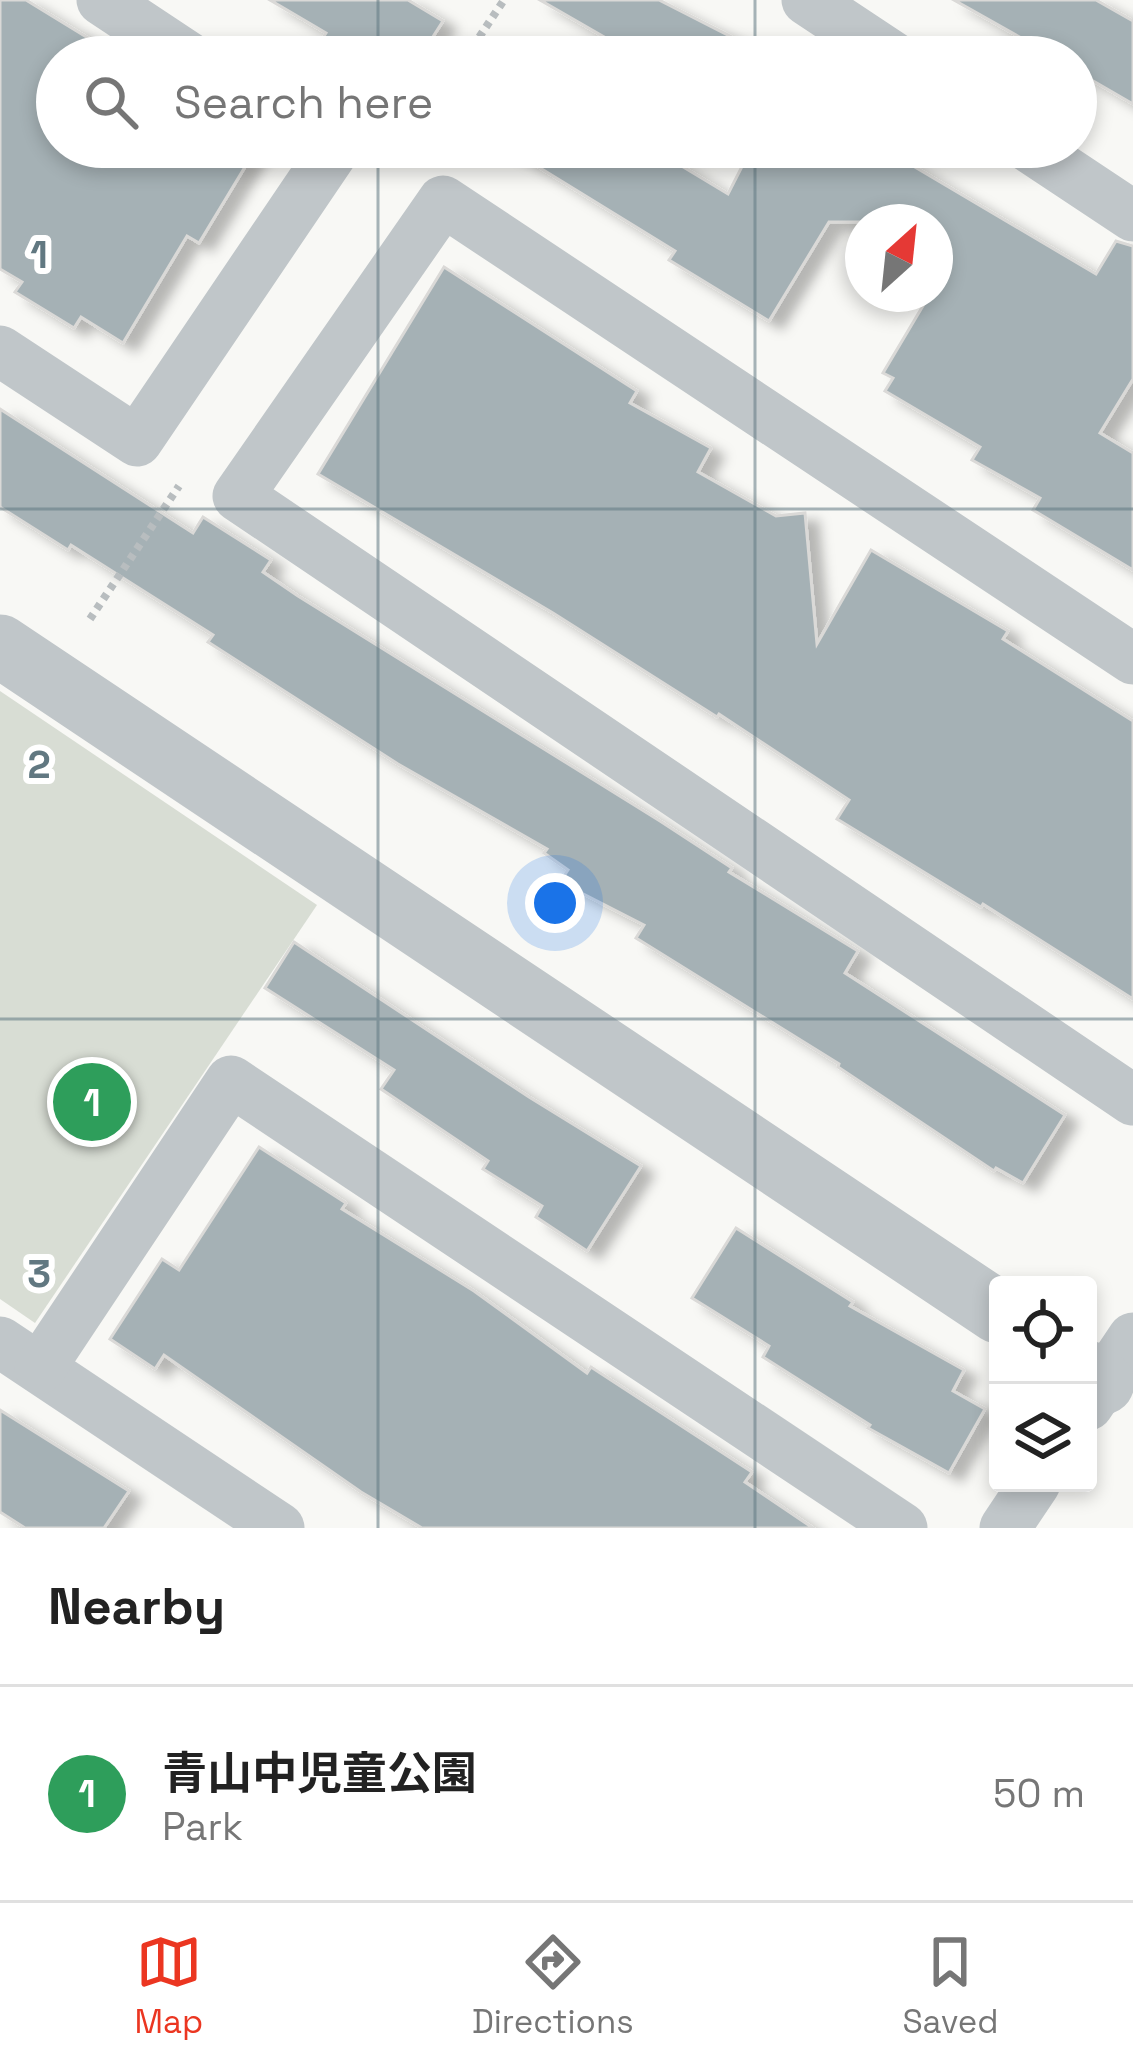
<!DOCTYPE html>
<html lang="en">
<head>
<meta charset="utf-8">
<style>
	:root { --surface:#fff; --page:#f2f2f2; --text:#222; --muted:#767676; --line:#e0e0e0; --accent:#eb3621 }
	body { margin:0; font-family:"Space Grotesk","Noto Sans JP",sans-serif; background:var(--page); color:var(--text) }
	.controls { position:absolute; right:36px; bottom:36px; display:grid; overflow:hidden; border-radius:12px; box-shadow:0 6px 18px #0003 }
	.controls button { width:108px; height:108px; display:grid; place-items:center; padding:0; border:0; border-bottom:3px solid var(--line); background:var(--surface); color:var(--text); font:60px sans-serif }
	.compass { position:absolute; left:845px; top:204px; width:108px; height:108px; border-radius:50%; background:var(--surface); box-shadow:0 6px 18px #0003; rotate:27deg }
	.you { position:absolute; left:555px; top:903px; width:42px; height:42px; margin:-30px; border:9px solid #fff; border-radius:50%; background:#1a73e8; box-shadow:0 0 0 18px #1a73e833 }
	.badge { display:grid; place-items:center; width:78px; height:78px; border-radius:50%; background:var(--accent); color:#fff; font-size:39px; font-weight:700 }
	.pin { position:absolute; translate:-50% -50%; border:6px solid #fff; box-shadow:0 3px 12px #0006 }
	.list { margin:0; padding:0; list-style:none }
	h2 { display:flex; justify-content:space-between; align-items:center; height:156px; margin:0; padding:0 48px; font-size:51px }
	h2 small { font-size:39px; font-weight:400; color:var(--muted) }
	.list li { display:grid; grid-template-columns:78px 1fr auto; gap:36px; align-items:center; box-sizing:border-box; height:216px; padding:0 48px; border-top:3px solid var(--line) }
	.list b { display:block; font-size:45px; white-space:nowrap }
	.list p { margin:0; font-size:39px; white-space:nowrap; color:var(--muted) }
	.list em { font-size:39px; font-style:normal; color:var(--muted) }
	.icon { flex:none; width:66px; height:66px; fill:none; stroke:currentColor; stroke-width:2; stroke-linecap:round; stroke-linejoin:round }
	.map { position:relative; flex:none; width:1133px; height:1528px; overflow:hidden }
	.search { position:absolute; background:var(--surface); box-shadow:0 6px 18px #0003; left:36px; right:36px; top:36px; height:132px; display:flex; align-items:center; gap:30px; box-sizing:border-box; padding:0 42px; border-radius:66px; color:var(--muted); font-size:45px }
	.sheet { height:372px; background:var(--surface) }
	nav { display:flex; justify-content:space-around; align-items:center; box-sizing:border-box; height:168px; border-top:3px solid var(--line); background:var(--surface); font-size:33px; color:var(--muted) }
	nav a { display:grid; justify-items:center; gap:6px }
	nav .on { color:var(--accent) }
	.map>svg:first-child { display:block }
	.green { fill:#d8ddd4 }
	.building { fill:#a5b1b5; stroke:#dad9d7; stroke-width:3; filter:url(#shadow) }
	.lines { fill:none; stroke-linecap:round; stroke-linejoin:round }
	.path { stroke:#b8bdbf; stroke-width:8; stroke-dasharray:6 6; stroke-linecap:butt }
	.minor { stroke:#c0c6c9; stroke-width:51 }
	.tertiary { stroke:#c0c6c9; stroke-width:63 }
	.grid { fill:none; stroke:#617881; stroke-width:3; stroke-opacity:0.55 }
	.grid-label { font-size:39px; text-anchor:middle; font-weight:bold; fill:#617881; stroke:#fff; stroke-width:12; stroke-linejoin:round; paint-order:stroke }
</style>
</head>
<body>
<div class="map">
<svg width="1133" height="1528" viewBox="0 0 1133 1528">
	<defs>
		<filter id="shadow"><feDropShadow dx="13" dy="8" stdDeviation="6" flood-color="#0004"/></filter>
	</defs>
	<rect width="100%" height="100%" fill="#f8f8f5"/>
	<polygon class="green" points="0,691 317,905 35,1323 0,1299"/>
	<g class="building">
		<polygon points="0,0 26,0 119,57 57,57 57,147 257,147 199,243 187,236 123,343 81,317 74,328 15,292 22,282 0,269"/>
		<polygon points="270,0 408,0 443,21 420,57 311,57 326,33"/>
		<polygon points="540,0 659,0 771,57 639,57"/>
		<polygon points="954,0 1096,0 1133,21 1133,104 1076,71 1076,57 1055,57"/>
		<polygon points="506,147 650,147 728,194 752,147 881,147 1096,274 1116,241 1133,246 1133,379 1100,433 1133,453 1133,570 1033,510 1040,498 972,460 980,447 885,391 893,378 883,373 930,294 935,294 935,222 829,222 769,321 669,260 675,251"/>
		<polygon points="444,267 637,391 630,403 711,448 698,472 776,516 805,513 817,644 871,550 1008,631 1003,639 1133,721 1133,999 983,904 981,907 837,819 849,800 719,714 717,717 553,613 318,474"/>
		<polygon points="0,409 193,533 203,517 271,560 263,572 298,596 660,821 732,868 729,872 858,951 845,973 1065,1115 1023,1183 996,1168 994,1171 838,1067 839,1064 636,938 644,925 560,882 568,870 544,853 547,849 398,764 208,642 213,635 71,545 68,550 0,507"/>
		<polygon points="294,942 529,1097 641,1166 587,1251 536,1217 542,1206 483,1169 488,1161 381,1089 394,1070 265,988"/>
		<polygon points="259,1147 346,1203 342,1209 474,1291 587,1373 591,1367 752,1472 745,1482 813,1528 422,1528 361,1492 164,1355 155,1369 110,1339 162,1259 179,1270"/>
		<polygon points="736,1228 853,1302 850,1306 964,1370 953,1391 985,1409 949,1473 868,1428 870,1425 763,1357 769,1346 692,1298"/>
		<polygon points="0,1410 129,1491 104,1528 25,1528 0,1512"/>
	</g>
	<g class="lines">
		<g class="path">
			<polyline points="466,57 504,0"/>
			<polyline points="90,619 179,486"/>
		</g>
		<g class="minor">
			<polyline points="102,0 188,57"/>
			<polyline points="807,0 893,57"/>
			<polyline points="1029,147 1133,216"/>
			<polyline points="0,351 137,441 332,153 323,147"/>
			<polyline points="1133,659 443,201 238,496 1133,1100"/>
			<polyline points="0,1342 279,1528"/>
			<polyline points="40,1368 231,1081 902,1528"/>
			<polyline points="1088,1405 1133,1338"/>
			<polyline points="1005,1528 1035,1483"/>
		</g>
		<g class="tertiary">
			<polyline points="0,646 998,1312"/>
			<polyline points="1088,1372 1103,1383"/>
		</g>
	</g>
	<path class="grid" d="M378,0v57M755,0v57M378,147v1381M755,147v1381M0,509h1133M0,1019h1133"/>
	<g class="grid-label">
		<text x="39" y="268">1</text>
		<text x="39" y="778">2</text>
		<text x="39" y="1287">3</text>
	</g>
</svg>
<div class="controls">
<button><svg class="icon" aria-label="locate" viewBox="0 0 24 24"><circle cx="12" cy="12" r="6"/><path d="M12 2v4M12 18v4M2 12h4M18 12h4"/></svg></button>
<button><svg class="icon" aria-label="layers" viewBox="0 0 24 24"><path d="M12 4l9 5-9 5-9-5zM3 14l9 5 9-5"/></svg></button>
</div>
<svg class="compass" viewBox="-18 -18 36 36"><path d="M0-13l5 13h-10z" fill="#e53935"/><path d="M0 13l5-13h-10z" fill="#767676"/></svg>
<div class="you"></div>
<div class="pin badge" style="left:92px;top:1102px;background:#2e9e5b">1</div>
<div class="search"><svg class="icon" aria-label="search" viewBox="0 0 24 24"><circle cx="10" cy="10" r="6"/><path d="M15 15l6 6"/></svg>Search here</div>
</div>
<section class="sheet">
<h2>Nearby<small></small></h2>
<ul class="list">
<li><span class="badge" style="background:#2e9e5b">1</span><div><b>青山中児童公園</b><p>Park</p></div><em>50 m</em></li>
</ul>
</section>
<nav>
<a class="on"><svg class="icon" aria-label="map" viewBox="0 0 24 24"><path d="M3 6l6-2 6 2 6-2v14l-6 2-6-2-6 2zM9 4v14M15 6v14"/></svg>Map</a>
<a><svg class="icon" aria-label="directions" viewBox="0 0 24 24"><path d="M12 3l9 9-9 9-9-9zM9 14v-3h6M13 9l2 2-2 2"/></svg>Directions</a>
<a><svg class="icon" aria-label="saved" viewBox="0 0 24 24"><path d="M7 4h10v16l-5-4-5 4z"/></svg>Saved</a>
</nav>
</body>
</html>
